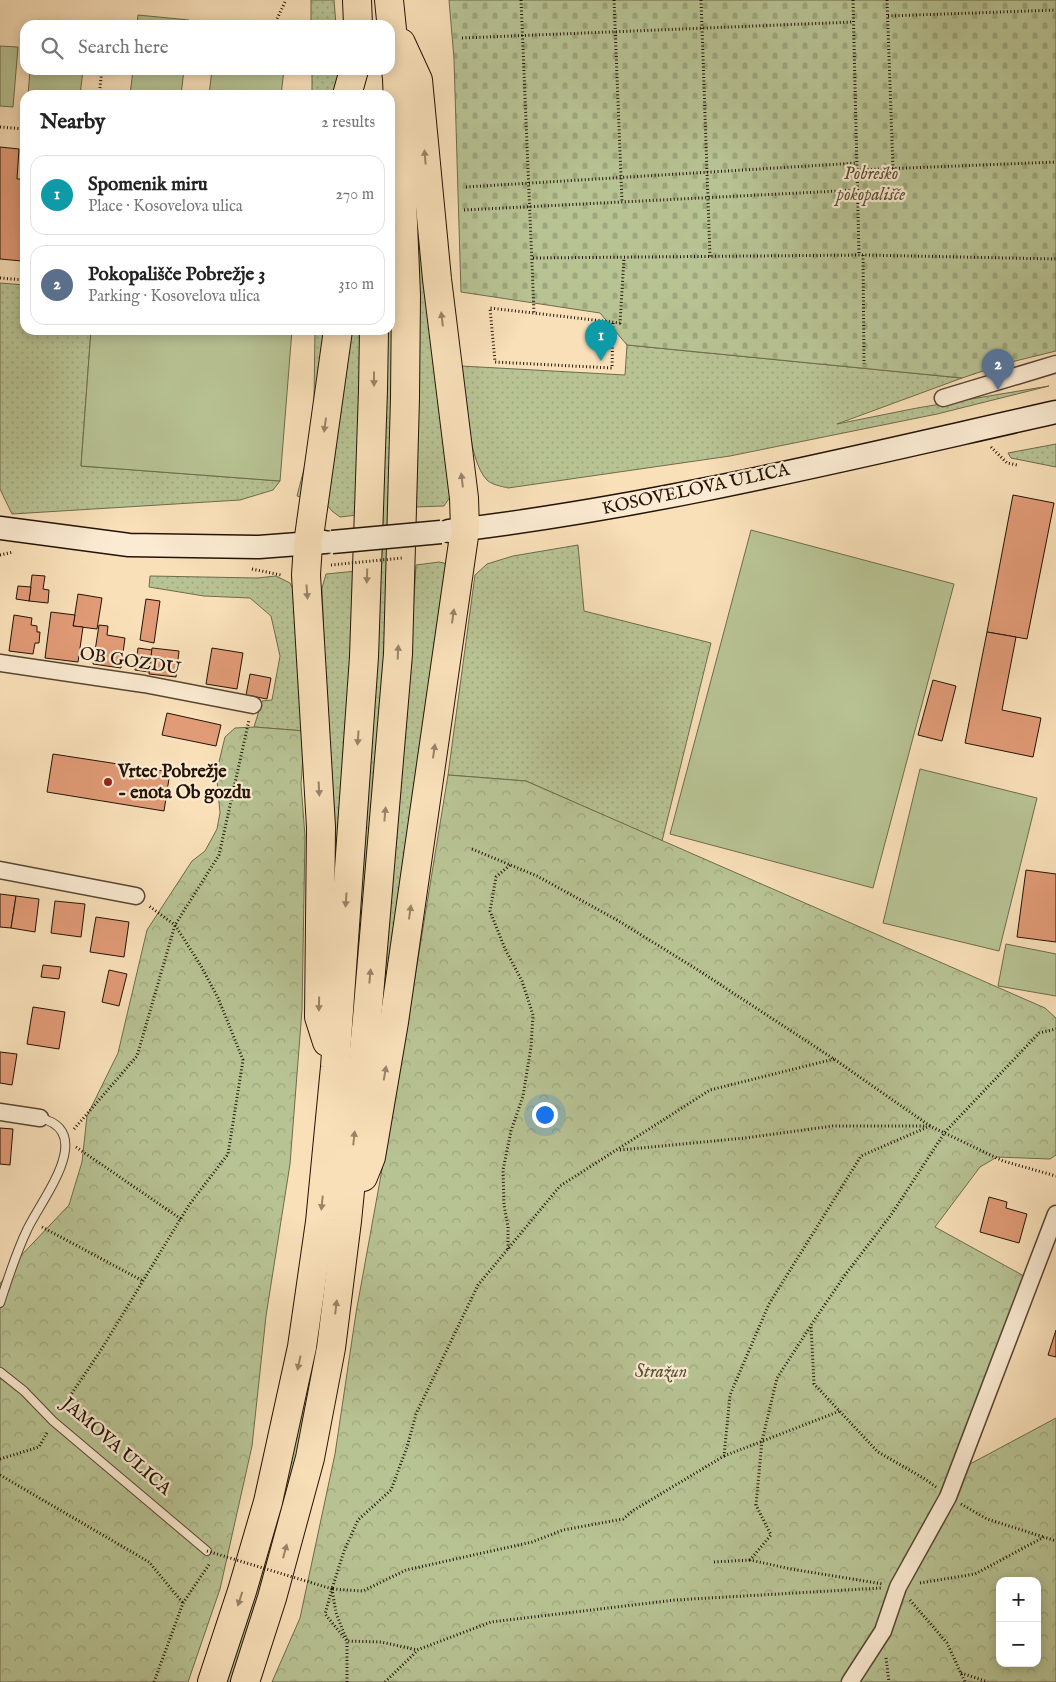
<!DOCTYPE html>
<html lang="en">
<head>
<meta charset="utf-8">
<style>
	:root { --surface:#fff; --page:#f2f2f2; --text:#222; --muted:#767676; --line:#e0e0e0; --accent:#2563eb }
	body { margin:0; font-family:"IM FELL English",serif; background:var(--page); color:var(--text) }
	.controls { position:absolute; right:15px; bottom:15px; display:grid; overflow:hidden; border-radius:10px; box-shadow:0 2px 12px #0003 }
	.controls button { width:45px; height:45px; display:grid; place-items:center; padding:0; border:0; border-bottom:1px solid var(--line); background:var(--surface); color:var(--text); font:25px sans-serif }
	.you { position:absolute; left:544px; top:1114px; width:18px; height:18px; margin:-12px; border:4px solid #fff; border-radius:50%; background:#1a73e8; box-shadow:0 0 0 8px #1a73e833 }
	.badge { display:grid; place-items:center; width:32px; height:32px; border-radius:50%; background:var(--accent); color:#fff; font-size:16px; font-weight:700 }
	.pin { position:absolute; translate:-50% -41px; filter:drop-shadow(0 1px 2px #0008) }
	.pin::after { content:''; position:absolute; top:26px; width:18px; height:15px; background:inherit; clip-path:polygon(0 0,100% 0,50% 100%) }
	.list { margin:0; padding:0; list-style:none }
	h2 { display:flex; justify-content:space-between; align-items:center; height:65px; margin:0; padding:0 20px; font-size:21px }
	h2 small { font-size:16px; font-weight:400; color:var(--muted) }
	.list li { display:grid; grid-template-columns:32px 1fr auto; gap:15px; align-items:center; box-sizing:border-box; height:80px; margin:0 10px 10px; padding:0 10px; border:1px solid var(--line); border-radius:15px }
	.list b { display:block; font-size:19px; white-space:nowrap }
	.list p { margin:0; font-size:16px; white-space:nowrap; color:var(--muted) }
	.list em { font-size:16px; font-style:normal; color:var(--muted) }
	.icon { flex:none; width:28px; height:28px; fill:none; stroke:currentColor; stroke-width:2; stroke-linecap:round; stroke-linejoin:round }
	.map { position:relative; flex:none; width:1056px; height:1682px; overflow:hidden }
	.search { position:absolute; background:var(--surface); box-shadow:0 2px 12px #0003; left:20px; top:20px; width:375px; height:55px; display:flex; align-items:center; gap:12px; box-sizing:border-box; padding:0 18px; border-radius:15px; color:var(--muted); font-size:19px }
	.panel { position:absolute; background:var(--surface); box-shadow:0 2px 12px #0003; left:20px; top:90px; width:375px; height:245px; border-radius:15px }
	.map>svg:first-child { display:block }
	.grass { fill:url(#grass-dots); stroke:#6e6b4c }
	.forest { fill:url(#forest-crowns); stroke:#6e6b4c; fill-rule:evenodd }
	.cemetery { fill:url(#cemetery-stones); stroke:#6e6b4c }
	.pitch { fill:#b8c394; stroke:#6e6b4c }
	.building { fill:#e19b77; stroke:#231305 }
	.lines { fill:none; stroke-linecap:round; stroke-linejoin:round }
	.lane-casing { stroke:#584632; stroke-width:10 }
	.street-casing { stroke:#584632; stroke-width:19 }
	.secondary-casing { stroke:#231305; stroke-width:25 }
	.highway-casing { stroke:#231305; stroke-width:30 }
	.path { stroke:#231305; stroke-width:3; stroke-dasharray:1 2.5; stroke-linecap:butt }
	.lane { stroke:#fbebd2; stroke-width:8 }
	.street { stroke:#fbebd2; stroke-width:16 }
	.secondary { stroke:#fbebd2; stroke-width:22 }
	.highway { stroke:#f9e0b9; stroke-width:28 }
	.secondary-bridge-casing { stroke:#231305; stroke-width:25; stroke-linecap:butt }
	.path-bridge { stroke:#231305; stroke-width:3; stroke-dasharray:1 2.5; stroke-linecap:butt }
	.secondary-bridge { stroke:#fbebd2; stroke-width:22 }
	.oneway { fill:#998468 }
	.poi-dot { fill:#8f2418; stroke:#fbebd2; stroke-width:2 }
	.labels { text-anchor:middle; dominant-baseline:central; stroke-width:4.5; stroke-linejoin:round; paint-order:stroke }
	.park-label { font-size:18px; font-style:italic; fill:#575137; stroke:#fbebd2 }
	.street-label { font-size:18px; fill:#231305; stroke:#fbebd2 }
	.poi-label { font-size:18px; font-weight:bold; fill:#231305; stroke:#fbebd2; text-anchor:start }
</style>
</head>
<body>
<div class="map">
<svg width="1056" height="1682" viewBox="0 0 1056 1682">
	<defs>
		<pattern id="grass-dots" width="8" height="8" patternUnits="userSpaceOnUse" patternTransform="scale(1.25)"><rect width="8" height="8" fill="#b8c394"/><path d="M2 2h.1M6 6h.1" fill="none" stroke="#9ea77e" stroke-width="1.8" stroke-linecap="round"/></pattern>
		<pattern id="forest-crowns" width="20" height="18" patternUnits="userSpaceOnUse" patternTransform="scale(1.25)"><rect width="20" height="18" fill="#b8c394"/><path d="M2 6a3 3 0 1 1 6 0M12 15a3 3 0 1 1 6 0" fill="none" stroke="#9ea77e"/></pattern>
		<pattern id="cemetery-stones" width="16" height="16" patternUnits="userSpaceOnUse" patternTransform="scale(1.25)"><rect width="16" height="16" fill="#b8c394"/><path d="M2 7V4a2 2 0 0 1 4 0v3zM10 15v-3a2 2 0 0 1 4 0v3z" fill="#9ea77e"/></pattern>
	</defs>
	<rect width="100%" height="100%" fill="#f9e0b9"/>
	<filter id="stains"><feTurbulence type="fractalNoise" baseFrequency=".004" numOctaves="4"/><feColorMatrix values="0 0 0 0 .2 0 0 0 0 .09 0 0 0 0 .02 0 0 0 .5 -.17"/></filter>
	<radialGradient id="worn" r=".72"><stop offset=".6" stop-color="#630" stop-opacity="0"/><stop offset="1" stop-color="#630" stop-opacity=".3"/></radialGradient>
	<g class="grass">
		<polygon points="311,0 334,0 336,25 311,25"/>
		<polygon points="312,70 338,70 339,95 312,95"/>
		<polygon points="390,146 395,438 388,635 342,1166 309,1408 253,1623 233,1682 224,1682 302,1386 384,330 390,330"/>
		<polygon points="414,160 452,494 444,506 415,507"/>
		<polygon points="0,283 25,285 25,330 91,330 81,466 280,481 273,490 240,500 12,514 0,489"/>
		<polygon points="315,330 328,330 308,499 297,496 312,438 314,399"/>
		<polygon points="345,330 361,330 357,515 340,517 332,511 327,505"/>
		<path d="M627,345l335,33 -125,46 80,-16 132,-22 -112,28 -207,42 -222,32c-7,-2 -16,-3 -21,-8 -19,-19 -22,-87 -26,-114l164,9z"/>
		<polygon points="1056,444 1056,467 1011,458 1008,453"/>
		<polygon points="578,545 584,611 711,643 662,841 526,781 448,775 475,575 487,564 513,556"/>
		<polygon points="439,562 444,563 452,570 372,1115 411,649 416,565"/>
		<polygon points="357,571 335,923 322,588 326,574"/>
		<polygon points="150,576 257,578 276,576 290,583 296,596 305,731 254,727 262,701 272,700 280,656 271,616 250,598 204,596 149,587"/>
	</g>
	<g class="forest">
		<polygon points="254,727 305,731 301,784 305,836 302,1010 290,1164 266,1316 252,1446 220,1589 188,1682 0,1682 0,1284 15,1262 69,1205 82,1162 87,1116 118,1053 147,930 192,861 205,851 217,829 220,813 217,781 219,762 225,737 235,728"/>
		<path d="M448,775l78,6 519,227 11,10v137l-6,4 -53,-2 -17,10 -45,60 89,49 -3,32 -51,156 86,-46v264h-784l28,-64 35,-164 21,-141 42,-232zM1000,1581h37v82h-37z"/>
	</g>
	<polygon class="cemetery" points="449,0 1056,0 1056,351 1007,363 962,378 627,345 600,313 461,292 454,59"/>
	<g class="pitch">
		<polygon points="138,15 189,20 188,25 137,25"/>
		<polygon points="0,46 18,47 13,107 0,106"/>
		<polygon points="30,70 83,70 80,95 28,95"/>
		<polygon points="133,70 184,70 181,95 130,95"/>
		<polygon points="212,70 284,70 281,95 209,95"/>
		<polygon points="91,330 292,330 280,481 81,466"/>
		<polygon points="751,530 954,584 873,888 670,834"/>
		<polygon points="920,769 1037,798 999,951 883,923"/>
		<polygon points="1006,944 1056,954 1056,996 998,986"/>
	</g>
	<g class="building">
		<polygon points="0,147 19,149 17,179 25,179 25,222 22,261 0,259"/>
		<polygon points="1013,495 1054,503 1027,639 987,632"/>
		<polygon points="32,575 45,576 43,589 49,590 48,603 29,601"/>
		<polygon points="18,586 31,587 29,601 16,599"/>
		<polygon points="78,594 102,598 97,629 73,626"/>
		<polygon points="146,599 160,601 154,643 140,640"/>
		<polygon points="51,612 75,615 73,626 83,627 78,662 45,658"/>
		<polygon points="14,615 32,618 31,625 37,626 37,632 40,632 39,643 35,643 33,654 9,651"/>
		<polygon points="99,625 108,626 107,635 125,638 121,668 93,664"/>
		<polygon points="987,632 1016,637 1002,710 1041,718 1033,757 965,743"/>
		<polygon points="138,648 152,650 149,672 135,670"/>
		<polygon points="152,648 179,651 176,677 149,674"/>
		<polygon points="212,648 243,653 237,689 206,684"/>
		<polygon points="250,674 271,678 267,699 246,695"/>
		<polygon points="933,680 956,686 942,741 918,735"/>
		<polygon points="167,713 221,725 216,746 162,735"/>
		<polygon points="53,754 170,772 164,811 47,792"/>
		<polygon points="1026,870 1056,874 1056,942 1017,937"/>
		<polygon points="0,894 16,896 11,928 0,927"/>
		<polygon points="16,896 39,899 35,932 11,928"/>
		<polygon points="55,901 85,904 81,937 51,933"/>
		<polygon points="96,917 129,922 124,957 90,952"/>
		<polygon points="43,965 61,967 59,979 41,977"/>
		<polygon points="109,970 127,974 119,1006 102,1002"/>
		<polygon points="33,1007 65,1012 59,1049 27,1044"/>
		<polygon points="0,1052 17,1054 12,1085 0,1083"/>
		<polygon points="0,1128 13,1129 10,1165 0,1164"/>
		<polygon points="989,1197 1007,1202 1006,1208 1027,1214 1019,1243 980,1232"/>
		<polygon points="1056,1330 1056,1357 1048,1355"/>
	</g>
	<g class="lines">
		<defs>
			<g id="lane">
				<path d="M0,1303c8,-25 16,-50 27,-73 13,-29 71,-98 13,-112"/>
				<polyline points="0,1372 24,1391 53,1421 207,1551"/>
			</g>
			<g id="street">
				<polyline points="943,398 1056,364"/>
				<polyline points="0,663 144,684 253,705"/>
				<polyline points="0,870 136,896"/>
				<polyline points="0,1112 40,1118"/>
				<polyline points="850,1682 883,1631 898,1587 948,1497 1056,1214"/>
			</g>
			<g id="secondary">
				<polyline points="0,528 129,545 259,547 325,542"/>
				<path d="M449,531c205,-24 406,-74 607,-119"/>
			</g>
			<g id="highway">
				<polyline points="357,0 358,25"/>
				<polyline points="347,95 354,70"/>
				<polyline points="327,1042 319,1017 321,827 306,575 308,544 338,330"/>
				<polyline points="363,1177 371,1157 394,1022 465,529 464,498 437,279 418,80 401,43"/>
				<polyline points="212,1682 242,1591 268,1502 302,1347 320,1222 335,1067 364,657 373,390 374,330"/>
				<polyline points="245,1682 272,1598 310,1458 331,1348 347,1221 367,1019 398,654 405,398 406,295 397,79 389,0"/>
			</g>
		</defs>
		<use href="#lane" class="lane-casing"/>
		<use href="#street" class="street-casing"/>
		<use href="#secondary" class="secondary-casing"/>
		<use href="#highway" class="highway-casing"/>
		<g class="path">
			<polyline points="521,0 534,313"/>
			<polyline points="614,0 622,202"/>
			<polyline points="701,0 710,257"/>
			<polyline points="853,0 859,255"/>
			<polyline points="887,0 893,169"/>
			<polyline points="888,16 1056,10"/>
			<polyline points="107,25 107,18"/>
			<polyline points="274,25 286,0"/>
			<polyline points="462,38 853,22"/>
			<polyline points="99,95 102,70"/>
			<polyline points="0,127 25,129"/>
			<polyline points="857,170 1056,162"/>
			<polyline points="466,187 857,163"/>
			<polyline points="464,210 858,190"/>
			<polyline points="863,255 864,364"/>
			<polyline points="533,258 863,255 1056,259"/>
			<polyline points="0,278 25,280"/>
			<polyline points="613,323 612,368 495,362 490,308 620,323 624,258"/>
			<polyline points="991,447 1007,463 1017,465"/>
			<polyline points="0,555 13,552"/>
			<polyline points="252,569 281,575"/>
			<polyline points="472,849 537,876 617,920 698,970 834,1059 930,1126"/>
			<polyline points="834,1059 710,1090 560,1186 478,1285 416,1414 407,1447 391,1490 358,1520 344,1551 332,1589 363,1591 406,1570 532,1542 563,1530 623,1519 634,1510 724,1456 730,1395 769,1304 861,1156 930,1126 1003,1161 1056,1176"/>
			<polyline points="74,1129 137,1056 175,925 219,855 249,720"/>
			<polyline points="76,1147 181,1219"/>
			<polyline points="620,1150 745,1138 833,1126 927,1126"/>
			<polyline points="42,1227 143,1281"/>
			<polyline points="508,1249 508,1227 504,1205 503,1170 511,1131 523,1096 531,1047 533,1015 522,981 505,949 490,911 496,877 510,865"/>
			<polyline points="810,1327 777,1378 762,1441 756,1505 771,1535 750,1560 791,1569 883,1584"/>
			<polyline points="60,1411 101,1350 189,1205 228,1154 243,1060 218,998 201,966 175,925 149,906"/>
			<polyline points="724,1456 840,1411"/>
			<polyline points="0,1459 39,1447 48,1431"/>
			<polyline points="0,1475 149,1562 183,1603"/>
			<polyline points="936,1487 925,1479 878,1452 814,1384 811,1325 845,1275 891,1215 945,1132 1039,1033 1056,1029"/>
			<polyline points="961,1504 987,1519 1044,1537"/>
			<polyline points="714,1562 750,1560"/>
			<polyline points="920,1583 975,1574 1044,1537 1056,1541"/>
			<polyline points="910,1600 947,1643 965,1682"/>
			<polyline points="886,1658 889,1682"/>
			<polyline points="961,1673 988,1682"/>
			<polyline points="154,1682 183,1603 210,1563"/>
			<polyline points="347,1682 347,1641 336,1613 332,1589 325,1614 347,1641 381,1642 417,1650 491,1622 675,1600 881,1588"/>
			<polyline points="385,1682 417,1651"/>
		</g>
		<use href="#lane" class="lane"/>
		<use href="#street" class="street"/>
		<use href="#secondary" class="secondary"/>
		<use href="#highway" class="highway"/>
		<defs>
			<polyline id="secondary-bridge" points="332,542 441,532"/>
		</defs>
		<use href="#secondary-bridge" class="secondary-bridge-casing"/>
		<g class="path-bridge">
			<polyline points="331,565 402,558"/>
			<polyline points="207,1551 332,1589"/>
		</g>
		<use href="#secondary-bridge" class="secondary-bridge"/>
	</g>
	<defs><path id="oneway-solid" d="M-6-.8H1V-3.2L6.5 0L1 3.2V.8H-6Z" transform="scale(1.25)"/></defs>
	<g class="oneway">
		<use href="#oneway-solid" transform="translate(425 157) rotate(-95)"/>
		<use href="#oneway-solid" transform="translate(442 319) rotate(-97)"/>
		<use href="#oneway-solid" transform="translate(374 379) rotate(90)"/>
		<use href="#oneway-solid" transform="translate(325 425) rotate(98)"/>
		<use href="#oneway-solid" transform="translate(462 480) rotate(-97)"/>
		<use href="#oneway-solid" transform="translate(367 576) rotate(92)"/>
		<use href="#oneway-solid" transform="translate(307 592) rotate(86)"/>
		<use href="#oneway-solid" transform="translate(453 616) rotate(-82)"/>
		<use href="#oneway-solid" transform="translate(398 652) rotate(-87)"/>
		<use href="#oneway-solid" transform="translate(358 738) rotate(94)"/>
		<use href="#oneway-solid" transform="translate(434 751) rotate(-82)"/>
		<use href="#oneway-solid" transform="translate(319 789) rotate(87)"/>
		<use href="#oneway-solid" transform="translate(385 814) rotate(-85)"/>
		<use href="#oneway-solid" transform="translate(346 900) rotate(94)"/>
		<use href="#oneway-solid" transform="translate(410 912) rotate(-82)"/>
		<use href="#oneway-solid" transform="translate(370 976) rotate(-85)"/>
		<use href="#oneway-solid" transform="translate(319 1004) rotate(91)"/>
		<use href="#oneway-solid" transform="translate(385 1073) rotate(-80)"/>
		<use href="#oneway-solid" transform="translate(354 1138) rotate(-84)"/>
		<use href="#oneway-solid" transform="translate(322 1203) rotate(96)"/>
		<use href="#oneway-solid" transform="translate(336 1307) rotate(-83)"/>
		<use href="#oneway-solid" transform="translate(299 1363) rotate(102)"/>
		<use href="#oneway-solid" transform="translate(285 1551) rotate(-75)"/>
		<use href="#oneway-solid" transform="translate(240 1599) rotate(108)"/>
	</g>
	<circle class="poi-dot" cx="108" cy="782" r="5"/>
	<g class="labels">
		<g class="park-label">
			<text x="871" y="174">Pobreško<tspan x="871" dy="21">pokopališče</tspan></text>
			<text x="661" y="1372">Stražun</text>
		</g>
		<g class="street-label">
			<text transform="translate(696 490) rotate(-12)">KOSOVELOVA ULICA</text>
			<text transform="translate(130 662) rotate(9)">OB GOZDU</text>
			<text transform="translate(116 1447) rotate(41)">JAMOVA ULICA</text>
		</g>
		<g class="poi-label">
			<text x="118" y="772">Vrtec Pobrežje<tspan x="118" dy="21">- enota Ob gozdu</tspan></text>
		</g>
	</g>
	<rect width="100%" height="100%" filter="url(#stains)"/>
	<rect width="100%" height="100%" fill="url(#worn)"/>
</svg>
<div class="controls">
<button>+</button>
<button>−</button>
</div>
<div class="you"></div>
<div class="pin badge" style="left:601px;top:361px;background:#0f9aa8">1</div>
<div class="pin badge" style="left:998px;top:390px;background:#5c6f8a">2</div>
<div class="search"><svg class="icon" aria-label="search" viewBox="0 0 24 24"><circle cx="10" cy="10" r="6"/><path d="M15 15l6 6"/></svg>Search here</div>
<section class="panel">
<h2>Nearby<small>2 results</small></h2>
<ul class="list">
<li><span class="badge" style="background:#0f9aa8">1</span><div><b>Spomenik miru</b><p>Place · Kosovelova ulica</p></div><em>270 m</em></li>
<li><span class="badge" style="background:#5c6f8a">2</span><div><b>Pokopališče Pobrežje 3</b><p>Parking · Kosovelova ulica</p></div><em>310 m</em></li>
</ul>
</section>
</div>
</body>
</html>
